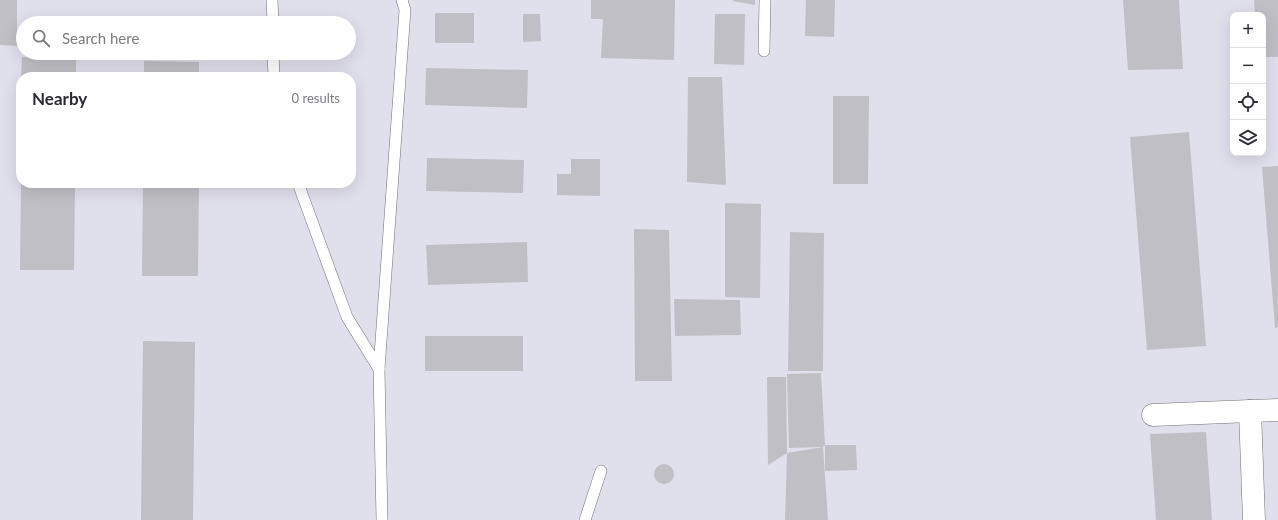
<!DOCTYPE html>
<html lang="en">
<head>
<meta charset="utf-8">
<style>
	:root { --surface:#fff; --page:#f7f7f7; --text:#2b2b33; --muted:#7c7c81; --line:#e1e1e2 }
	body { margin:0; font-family:Lato,sans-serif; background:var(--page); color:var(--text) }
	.controls { position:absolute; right:12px; top:12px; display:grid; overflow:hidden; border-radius:8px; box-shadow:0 4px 16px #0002 }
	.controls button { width:36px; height:36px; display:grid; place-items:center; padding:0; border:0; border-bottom:1px solid var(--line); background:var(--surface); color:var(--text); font:20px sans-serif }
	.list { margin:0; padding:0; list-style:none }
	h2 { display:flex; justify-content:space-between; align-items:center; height:52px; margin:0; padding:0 16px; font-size:17px }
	h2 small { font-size:13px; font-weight:400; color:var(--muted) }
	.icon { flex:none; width:22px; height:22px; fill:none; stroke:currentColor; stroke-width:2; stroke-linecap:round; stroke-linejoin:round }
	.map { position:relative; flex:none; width:1278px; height:520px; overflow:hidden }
	.search { position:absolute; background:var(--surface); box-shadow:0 4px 16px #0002; left:16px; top:16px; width:340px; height:44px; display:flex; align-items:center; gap:10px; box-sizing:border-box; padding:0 14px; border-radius:22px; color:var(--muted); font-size:15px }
	.panel { position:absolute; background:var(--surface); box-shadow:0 4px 16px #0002; left:16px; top:72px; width:340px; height:116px; border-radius:16px }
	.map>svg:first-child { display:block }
	.built { fill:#e0dfec; fill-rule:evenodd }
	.building { fill:#c0bfc5 }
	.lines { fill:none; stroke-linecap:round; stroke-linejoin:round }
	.service-casing { stroke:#717075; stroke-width:12 }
	.minor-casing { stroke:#717075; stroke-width:23 }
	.service { stroke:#fff; stroke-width:11 }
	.minor { stroke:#fff; stroke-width:22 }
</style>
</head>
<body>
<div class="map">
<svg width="1278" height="520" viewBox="0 0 1278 520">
	<rect width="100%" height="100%" fill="#ebeaf0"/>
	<path class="built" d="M0,0h1278v520h-1278zM1233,15h30v138h-30zM23,23h326v30h-326zM21,77h330v106h-330z"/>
	<g class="building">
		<polygon points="0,0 17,0 17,46 0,45"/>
		<polygon points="591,0 675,0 674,60 601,58 603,19 591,19"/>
		<polygon points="733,0 755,0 755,5 733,1"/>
		<polygon points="806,0 835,0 834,37 805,36"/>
		<polygon points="1123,0 1179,0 1183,69 1128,70"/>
		<polygon points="1254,0 1278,0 1278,57 1263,57 1263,15 1255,15"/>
		<rect x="435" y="13" width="39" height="30"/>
		<polygon points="523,14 540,14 541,41 523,42"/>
		<polygon points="715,14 745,14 744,65 714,64"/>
		<polygon points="22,57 76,57 76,77 21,77"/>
		<polygon points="144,61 199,62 199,77 144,77"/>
		<polygon points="426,68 528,70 527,108 425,105"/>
		<polygon points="688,77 722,77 726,185 687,182"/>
		<polygon points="833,96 869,96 868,184 833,184"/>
		<polygon points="1189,132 1206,346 1147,350 1130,137"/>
		<polygon points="427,158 524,160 523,193 426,191"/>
		<polygon points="571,159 600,159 600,196 557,195 557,174 571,174"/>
		<polygon points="1278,166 1278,327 1275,328 1262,167"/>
		<polygon points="21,183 75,183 74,270 20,270"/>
		<polygon points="143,183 199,183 198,276 142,276"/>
		<polygon points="725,203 761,204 760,298 725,297"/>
		<polygon points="634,229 669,230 672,381 635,381"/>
		<polygon points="790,232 824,233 823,371 788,371"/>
		<polygon points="527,242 528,282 428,285 426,245"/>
		<polygon points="674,299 740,300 741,335 675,336"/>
		<rect x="425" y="336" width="98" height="35"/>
		<polygon points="143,341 195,342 193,520 141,520"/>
		<polygon points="821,373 825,445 823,447 828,520 785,520 787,453 768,465 767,377 786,377 787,453 823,447 789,448 787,374"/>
		<polygon points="1206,432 1212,520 1156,520 1150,434"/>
		<polygon points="825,445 856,445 857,470 825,471"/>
		<circle cx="664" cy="474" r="10"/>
	</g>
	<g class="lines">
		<defs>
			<g id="service">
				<polyline points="272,0 273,23"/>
				<polyline points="764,51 765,0"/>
				<polyline points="273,53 274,77"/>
				<polyline points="298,183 347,317 379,369"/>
				<polyline points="382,520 379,369 405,10 402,0"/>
				<polyline points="585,520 601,471"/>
			</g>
			<g id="minor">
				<polyline points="1153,415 1250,411"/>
				<polyline points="1254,520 1250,411 1278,410"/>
			</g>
		</defs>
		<use href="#service" class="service-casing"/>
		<use href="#minor" class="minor-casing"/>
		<use href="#service" class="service"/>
		<use href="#minor" class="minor"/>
	</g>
</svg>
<div class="controls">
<button>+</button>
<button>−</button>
<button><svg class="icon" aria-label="locate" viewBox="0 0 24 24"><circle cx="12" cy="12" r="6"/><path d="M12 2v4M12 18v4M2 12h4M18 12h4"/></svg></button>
<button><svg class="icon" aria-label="layers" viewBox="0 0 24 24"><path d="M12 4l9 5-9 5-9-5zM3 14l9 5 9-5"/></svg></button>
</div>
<div class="search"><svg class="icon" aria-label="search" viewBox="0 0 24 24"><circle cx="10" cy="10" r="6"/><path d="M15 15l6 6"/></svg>Search here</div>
<section class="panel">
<h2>Nearby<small>0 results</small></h2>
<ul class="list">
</ul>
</section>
</div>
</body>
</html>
